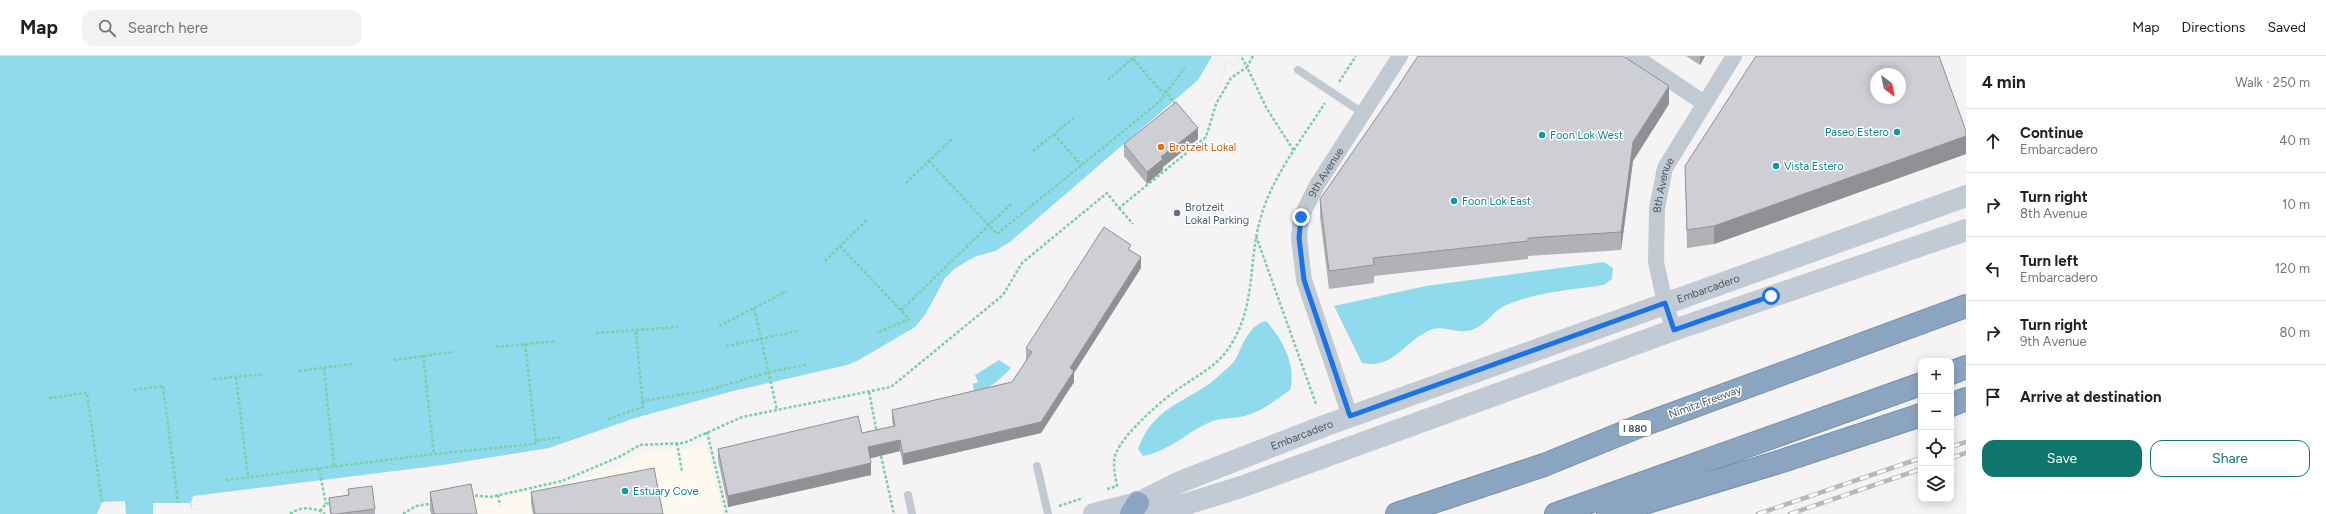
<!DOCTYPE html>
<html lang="en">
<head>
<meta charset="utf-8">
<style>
	:root { --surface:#fff; --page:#f2f2f2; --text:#202124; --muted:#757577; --line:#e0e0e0; --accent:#0f766e }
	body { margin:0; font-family:Figtree,sans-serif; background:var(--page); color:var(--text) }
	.controls { position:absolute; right:12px; bottom:12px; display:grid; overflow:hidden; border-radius:8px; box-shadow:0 2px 10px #0003 }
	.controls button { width:36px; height:36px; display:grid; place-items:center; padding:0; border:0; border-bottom:1px solid var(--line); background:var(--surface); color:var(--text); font:20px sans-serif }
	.compass { position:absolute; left:1870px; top:12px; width:36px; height:36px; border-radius:50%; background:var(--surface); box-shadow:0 2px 10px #0003; rotate:148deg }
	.stop { position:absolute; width:12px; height:12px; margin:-9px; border:3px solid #1a73e8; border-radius:50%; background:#fff }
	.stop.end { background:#1a73e8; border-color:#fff; box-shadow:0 1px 4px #0008 }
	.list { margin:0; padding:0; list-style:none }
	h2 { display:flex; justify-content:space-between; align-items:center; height:52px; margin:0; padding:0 16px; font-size:17px }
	h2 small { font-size:13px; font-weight:400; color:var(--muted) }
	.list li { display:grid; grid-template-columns:26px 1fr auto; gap:12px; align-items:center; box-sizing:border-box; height:64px; padding:0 16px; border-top:1px solid var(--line) }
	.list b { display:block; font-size:15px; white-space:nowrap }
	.list p { margin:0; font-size:13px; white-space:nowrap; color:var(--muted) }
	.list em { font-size:13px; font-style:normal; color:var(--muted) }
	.actions { display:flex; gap:8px; padding:12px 16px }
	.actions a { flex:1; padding:9px 0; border:1px solid var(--accent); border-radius:12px; text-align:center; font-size:14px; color:var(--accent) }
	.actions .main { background:var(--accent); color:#fff }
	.icon { flex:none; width:22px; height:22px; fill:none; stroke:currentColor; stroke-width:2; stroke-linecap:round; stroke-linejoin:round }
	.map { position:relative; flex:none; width:1966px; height:458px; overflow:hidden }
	header { display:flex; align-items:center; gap:24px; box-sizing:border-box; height:56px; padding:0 20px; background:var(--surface); border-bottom:1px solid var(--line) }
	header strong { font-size:19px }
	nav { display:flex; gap:22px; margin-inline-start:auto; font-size:14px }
	.search { width:280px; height:36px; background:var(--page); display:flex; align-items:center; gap:10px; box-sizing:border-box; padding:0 14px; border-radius:12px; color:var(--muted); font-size:15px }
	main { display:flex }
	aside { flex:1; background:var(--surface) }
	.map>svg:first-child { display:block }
	.commercial { fill:#fdf9ef }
	.water { fill:#90daee }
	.pier { fill:#f5f3f3 }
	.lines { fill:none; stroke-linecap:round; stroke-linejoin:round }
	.motorway-casing { stroke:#7690ad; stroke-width:24 }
	.path { stroke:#7ad0a6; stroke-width:2.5; stroke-dasharray:3 2; stroke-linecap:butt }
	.service { stroke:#c1cad2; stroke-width:8 }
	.minor { stroke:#c1cad2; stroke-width:16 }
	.secondary { stroke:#c1cbd6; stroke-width:22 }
	.motorway { stroke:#8ba5c1; stroke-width:22 }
	.rail-casing { stroke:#b5b8bd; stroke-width:4.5 }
	.rail { stroke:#fff; stroke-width:3; stroke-dasharray:9; stroke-linecap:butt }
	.wall { fill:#b0b2b7 }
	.shaded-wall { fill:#909195 }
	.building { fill:#cdcfd5; stroke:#909195; fill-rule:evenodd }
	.route { stroke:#1a73e8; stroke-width:5 }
	.culture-dot { fill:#0f9aa8; stroke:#fff; stroke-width:1.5 }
	.food-dot { fill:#e8710a; stroke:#fff; stroke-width:1.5 }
	.service-dot { fill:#5c6f8a; stroke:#fff; stroke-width:1.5 }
	.labels { text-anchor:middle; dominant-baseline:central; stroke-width:3; stroke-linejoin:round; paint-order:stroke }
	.shield { fill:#fff; stroke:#808990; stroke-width:1 }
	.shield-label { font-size:10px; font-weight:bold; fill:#4a5661 }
	.culture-label { font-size:11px; fill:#0d838f; stroke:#fff; text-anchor:start }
	.food-label { font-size:11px; fill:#c56008; stroke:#fff; text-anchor:start }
	.street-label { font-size:11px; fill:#4a5661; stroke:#fff }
	.service-label { font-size:11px; fill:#4e5e75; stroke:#fff; text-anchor:start }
</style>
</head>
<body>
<header>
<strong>Map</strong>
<div class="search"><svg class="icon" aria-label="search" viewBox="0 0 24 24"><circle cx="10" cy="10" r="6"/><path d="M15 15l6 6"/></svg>Search here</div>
<nav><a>Map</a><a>Directions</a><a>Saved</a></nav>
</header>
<main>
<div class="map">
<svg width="1966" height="458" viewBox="0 0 1966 458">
	<rect width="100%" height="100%" fill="#f5f3f3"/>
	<polygon class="commercial" points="706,388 723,458 476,458 474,444 556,431 621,410 640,398 655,393 683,394"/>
	<g class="water">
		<polygon points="0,0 1241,0 1235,10 1227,6 1217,37 1025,194 986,216 892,299 668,366 473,416 192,454 190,447 153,447 153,458 126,458 125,445 102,446 97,458 0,458"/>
		<path d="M1604,206l9,6 -1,11 -8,6c-33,5 -67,7 -98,20 -14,6 -22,24 -39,26 -14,2 -26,-7 -39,0 -25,12 -34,38 -66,32l-28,-57 92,-20z"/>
		<path d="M1266,265c16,17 31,45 24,69 -14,10 -28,21 -45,26 -12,3 -25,1 -37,7 -24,11 -38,28 -65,33l-5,-7c16,-46 56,-48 84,-76 4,-4 10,-8 13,-13 8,-14 13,-35 31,-39z"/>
		<path d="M999,304l12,8c-9,9 -24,25 -37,23l-1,-7 5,-2 -3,-7z"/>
	</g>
	<polygon class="pier" points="1212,0 1241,0 1235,10 1227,6 1217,37 1183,65 1125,100 1132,109 1026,195 982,220 982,222 959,243 928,279 922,283 923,285 851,326 767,345 699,363 668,368 572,406 192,454 191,447 193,440 443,409 549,392 635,362 733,335 847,309 857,305 915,271 925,259 945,222 954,213 974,201 995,195 1010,186 1198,24"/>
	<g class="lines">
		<defs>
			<g id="motorway">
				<polyline points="1951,317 1966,311"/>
				<polyline points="1951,349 1966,343"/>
				<polyline points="1131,458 1138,447"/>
				<polyline points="1397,458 1544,409 1640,370 1966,250"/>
				<polyline points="1556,458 1921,328"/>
				<polyline points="1608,458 1782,405 1921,359"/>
			</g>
		</defs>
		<use href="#motorway" class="motorway-casing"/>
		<g class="path">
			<polyline points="1253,0 1247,11 1267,53 1294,95"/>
			<polyline points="1133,3 1160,34 1166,36 1176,49"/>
			<polyline points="1108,24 1135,0"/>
			<polyline points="1339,26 1356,0"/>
			<polyline points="1054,78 1081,109"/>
			<polyline points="1033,95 1075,61"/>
			<polyline points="929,105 997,178 1159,46 1185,12"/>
			<polyline points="906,127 953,82"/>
			<polyline points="1119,152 1133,168"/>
			<polyline points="1256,180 1316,348"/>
			<polyline points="840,190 909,263 877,277"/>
			<polyline points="825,205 868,163"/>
			<polyline points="754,252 777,354"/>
			<polyline points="901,254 1012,147"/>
			<polyline points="719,270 787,235"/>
			<polyline points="596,277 678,271"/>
			<polyline points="525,288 536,386"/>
			<polyline points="726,290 798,275"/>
			<polyline points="496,291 555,285"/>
			<polyline points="423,299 434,398"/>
			<polyline points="394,304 454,296"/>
			<polyline points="324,312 334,410"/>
			<polyline points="299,315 352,308"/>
			<polyline points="236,321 248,420"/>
			<polyline points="214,323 263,318"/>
			<polyline points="134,334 163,330 178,447"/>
			<polyline points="869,336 877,377"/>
			<polyline points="49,342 87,337 102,446"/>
			<polyline points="642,345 709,334 769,316 806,309"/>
			<polyline points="608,363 643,351 636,275"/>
			<polyline points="707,376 727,458"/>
			<polyline points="677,387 682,415"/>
			<polyline points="881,400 894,458"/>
			<polyline points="319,412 326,448"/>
			<polyline points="226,424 434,398 534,388 539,384 562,381"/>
			<path d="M1107,433l10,-3c-2,-11 -5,-23 -1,-33 8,-20 49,-56 68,-68 15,-10 31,-19 42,-33 33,-45 20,-92 37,-142 13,-38 40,-73 62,-107"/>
			<polyline points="470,439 490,441 562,425 621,400 640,389 684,387 742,361 891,331 1003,239 1022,207 1107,137 1119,152 1206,81 1216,48 1231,22 1247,11 1241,0"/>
			<polyline points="498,439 500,449"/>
			<polyline points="1059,450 1083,442"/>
			<polyline points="320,455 326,448 332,447"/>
			<path d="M290,458c11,-8 24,-7 35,0"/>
			<polyline points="403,458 416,450 434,447"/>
		</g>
		<g class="service">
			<polyline points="1298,14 1363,57"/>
			<polyline points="1037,410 1048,458"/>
			<polyline points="908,439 912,458"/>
		</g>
		<g class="minor">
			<polyline points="1634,0 1704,47"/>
			<path id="s1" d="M1674,274l-9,-27 -9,-41 1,-54 8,-40 69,-112"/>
			<path id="s2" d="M1350,360l-46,-136 -5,-42 2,-21 16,-32 83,-129"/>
		</g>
		<g class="secondary">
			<polyline points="1139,447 1183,449 1241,431 1674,274 1966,174"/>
			<path id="s3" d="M1094,458l44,-11 42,-21 144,-56 642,-230"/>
		</g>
		<use href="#motorway" class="motorway"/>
		<defs>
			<g id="rail">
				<polyline points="1951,391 1966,386"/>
				<polyline points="1951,402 1966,397"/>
				<polyline points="1758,458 1921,402"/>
				<polyline points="1790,458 1921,413"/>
			</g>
		</defs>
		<use href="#rail" class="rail-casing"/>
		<use href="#rail" class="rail"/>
	</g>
	<g class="wall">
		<polygon points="1686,0 1705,0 1700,9"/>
		<polygon points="1669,48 1633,105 1621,194 1528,200 1528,203 1374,220 1374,227 1329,233 1320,161 1320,143"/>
		<polygon points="1966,75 1966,98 1714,188 1687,192 1685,110"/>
		<polygon points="1198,83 1163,111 1163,114 1147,128 1124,100 1124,88"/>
		<polygon points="1131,194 1141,212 1074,317 1074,326 1041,377 903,409 900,395 870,402 871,419 728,451 718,404 718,393 862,377 893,370 892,366 892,354 1012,326 1027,304 1026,303 1026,292"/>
		<polygon points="348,433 375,453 375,458 330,458 329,442 348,440"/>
		<polygon points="430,436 477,458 431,458 430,454"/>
		<polygon points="531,436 663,458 533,458 531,447"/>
	</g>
	<g class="shaded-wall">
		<polygon points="1700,0 1705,0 1700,9"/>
		<polygon points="1669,30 1669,48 1633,105 1621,194 1621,176 1633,86"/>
		<polygon points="1198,72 1198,83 1163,111 1163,114 1147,128 1147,116 1161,101"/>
		<polygon points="1966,80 1966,98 1714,188 1714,170"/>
		<polygon points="1141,201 1141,212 1074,317 1074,326 1041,377 903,409 903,398 1070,312"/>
		<polygon points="900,384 900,395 868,403 868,391"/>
		<polygon points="871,407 871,419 728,451 728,440"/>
	</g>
	<g class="building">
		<polygon points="1418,0 1623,0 1669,30 1633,86 1621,176 1528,182 1528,185 1373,202 1374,209 1329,215 1320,143 1395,35"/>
		<path d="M1756,0h183l27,75v5l-252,90 -27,4 -2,-64zM1876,18h24v24h-24z"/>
		<polygon points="1176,46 1198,72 1161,101 1163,103 1147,116 1124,88"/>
		<polygon points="1104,171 1131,189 1128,193 1141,201 1070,312 1074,315 1041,366 903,398 900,384 868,391 871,407 728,440 718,393 858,360 862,377 895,370 892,354 1012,326 1032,296 1026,292"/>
		<polygon points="654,412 663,458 535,458 531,436"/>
		<polygon points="471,428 477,458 434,458 430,436"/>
		<polygon points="372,430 375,453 336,458 331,458 329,442 349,439 348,433"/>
	</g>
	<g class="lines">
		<polyline class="route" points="1301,161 1299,182 1304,224 1350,360 1665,247 1674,274 1771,240"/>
	</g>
	<g class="culture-dot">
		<circle cx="1897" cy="76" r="4"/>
		<circle cx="1542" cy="79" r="4"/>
		<circle cx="1776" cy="110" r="4"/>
		<circle cx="1454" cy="145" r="4"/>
		<circle cx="625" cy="435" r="4"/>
	</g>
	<circle class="food-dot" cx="1161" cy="91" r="4"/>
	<circle class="service-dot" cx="1177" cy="157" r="4"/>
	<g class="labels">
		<rect class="shield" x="1619" y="364" width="32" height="16" rx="3"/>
		<g class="shield-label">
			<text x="1635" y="372">I 880</text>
		</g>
		<g class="culture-label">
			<text x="1889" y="76" text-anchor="end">Paseo Estero</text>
			<text x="1550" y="79">Foon Lok West</text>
			<text x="1784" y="110">Vista Estero</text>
			<text x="1462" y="145">Foon Lok East</text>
			<text x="633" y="435">Estuary Cove</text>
		</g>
		<g class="food-label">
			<text x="1169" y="91">Brotzeit Lokal</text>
		</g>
		<g class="street-label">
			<text stroke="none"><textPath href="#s2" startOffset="258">9th Avenue</textPath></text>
			<text stroke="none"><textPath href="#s1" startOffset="148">8th Avenue</textPath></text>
			<text stroke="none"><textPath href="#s3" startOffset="655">Embarcadero</textPath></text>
			<text transform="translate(1705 346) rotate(-20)">Nimitz Freeway</text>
			<text stroke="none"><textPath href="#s3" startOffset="223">Embarcadero</textPath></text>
		</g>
		<g class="service-label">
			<text x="1185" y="151">Brotzeit<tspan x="1185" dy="13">Lokal Parking</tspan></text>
		</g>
	</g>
</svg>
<div class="controls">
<button>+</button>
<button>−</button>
<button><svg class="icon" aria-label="locate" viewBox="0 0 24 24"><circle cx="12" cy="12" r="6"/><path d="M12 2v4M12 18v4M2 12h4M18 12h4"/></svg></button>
<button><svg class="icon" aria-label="layers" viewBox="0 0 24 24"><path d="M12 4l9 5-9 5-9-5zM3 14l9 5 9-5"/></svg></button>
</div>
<svg class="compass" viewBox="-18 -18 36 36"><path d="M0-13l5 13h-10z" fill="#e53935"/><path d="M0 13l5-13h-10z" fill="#757577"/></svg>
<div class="stop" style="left:1771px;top:240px"></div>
<div class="stop end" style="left:1301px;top:161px"></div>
</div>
<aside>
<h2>4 min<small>Walk · 250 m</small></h2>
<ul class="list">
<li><svg class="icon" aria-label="ahead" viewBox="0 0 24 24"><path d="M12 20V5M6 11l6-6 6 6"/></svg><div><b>Continue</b><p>Embarcadero</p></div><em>40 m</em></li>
<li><svg class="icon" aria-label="right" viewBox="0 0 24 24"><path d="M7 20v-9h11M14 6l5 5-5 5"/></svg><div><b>Turn right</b><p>8th Avenue</p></div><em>10 m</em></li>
<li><svg class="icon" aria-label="left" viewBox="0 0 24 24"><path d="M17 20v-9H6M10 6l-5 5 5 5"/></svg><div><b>Turn left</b><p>Embarcadero</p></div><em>120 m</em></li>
<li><svg class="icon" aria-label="right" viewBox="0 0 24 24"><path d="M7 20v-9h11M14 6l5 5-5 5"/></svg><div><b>Turn right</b><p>9th Avenue</p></div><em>80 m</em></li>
<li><svg class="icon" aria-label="arrive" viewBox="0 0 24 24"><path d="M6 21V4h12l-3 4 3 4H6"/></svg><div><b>Arrive at destination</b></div></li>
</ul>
<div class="actions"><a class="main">Save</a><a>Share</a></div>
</aside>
</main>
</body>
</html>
